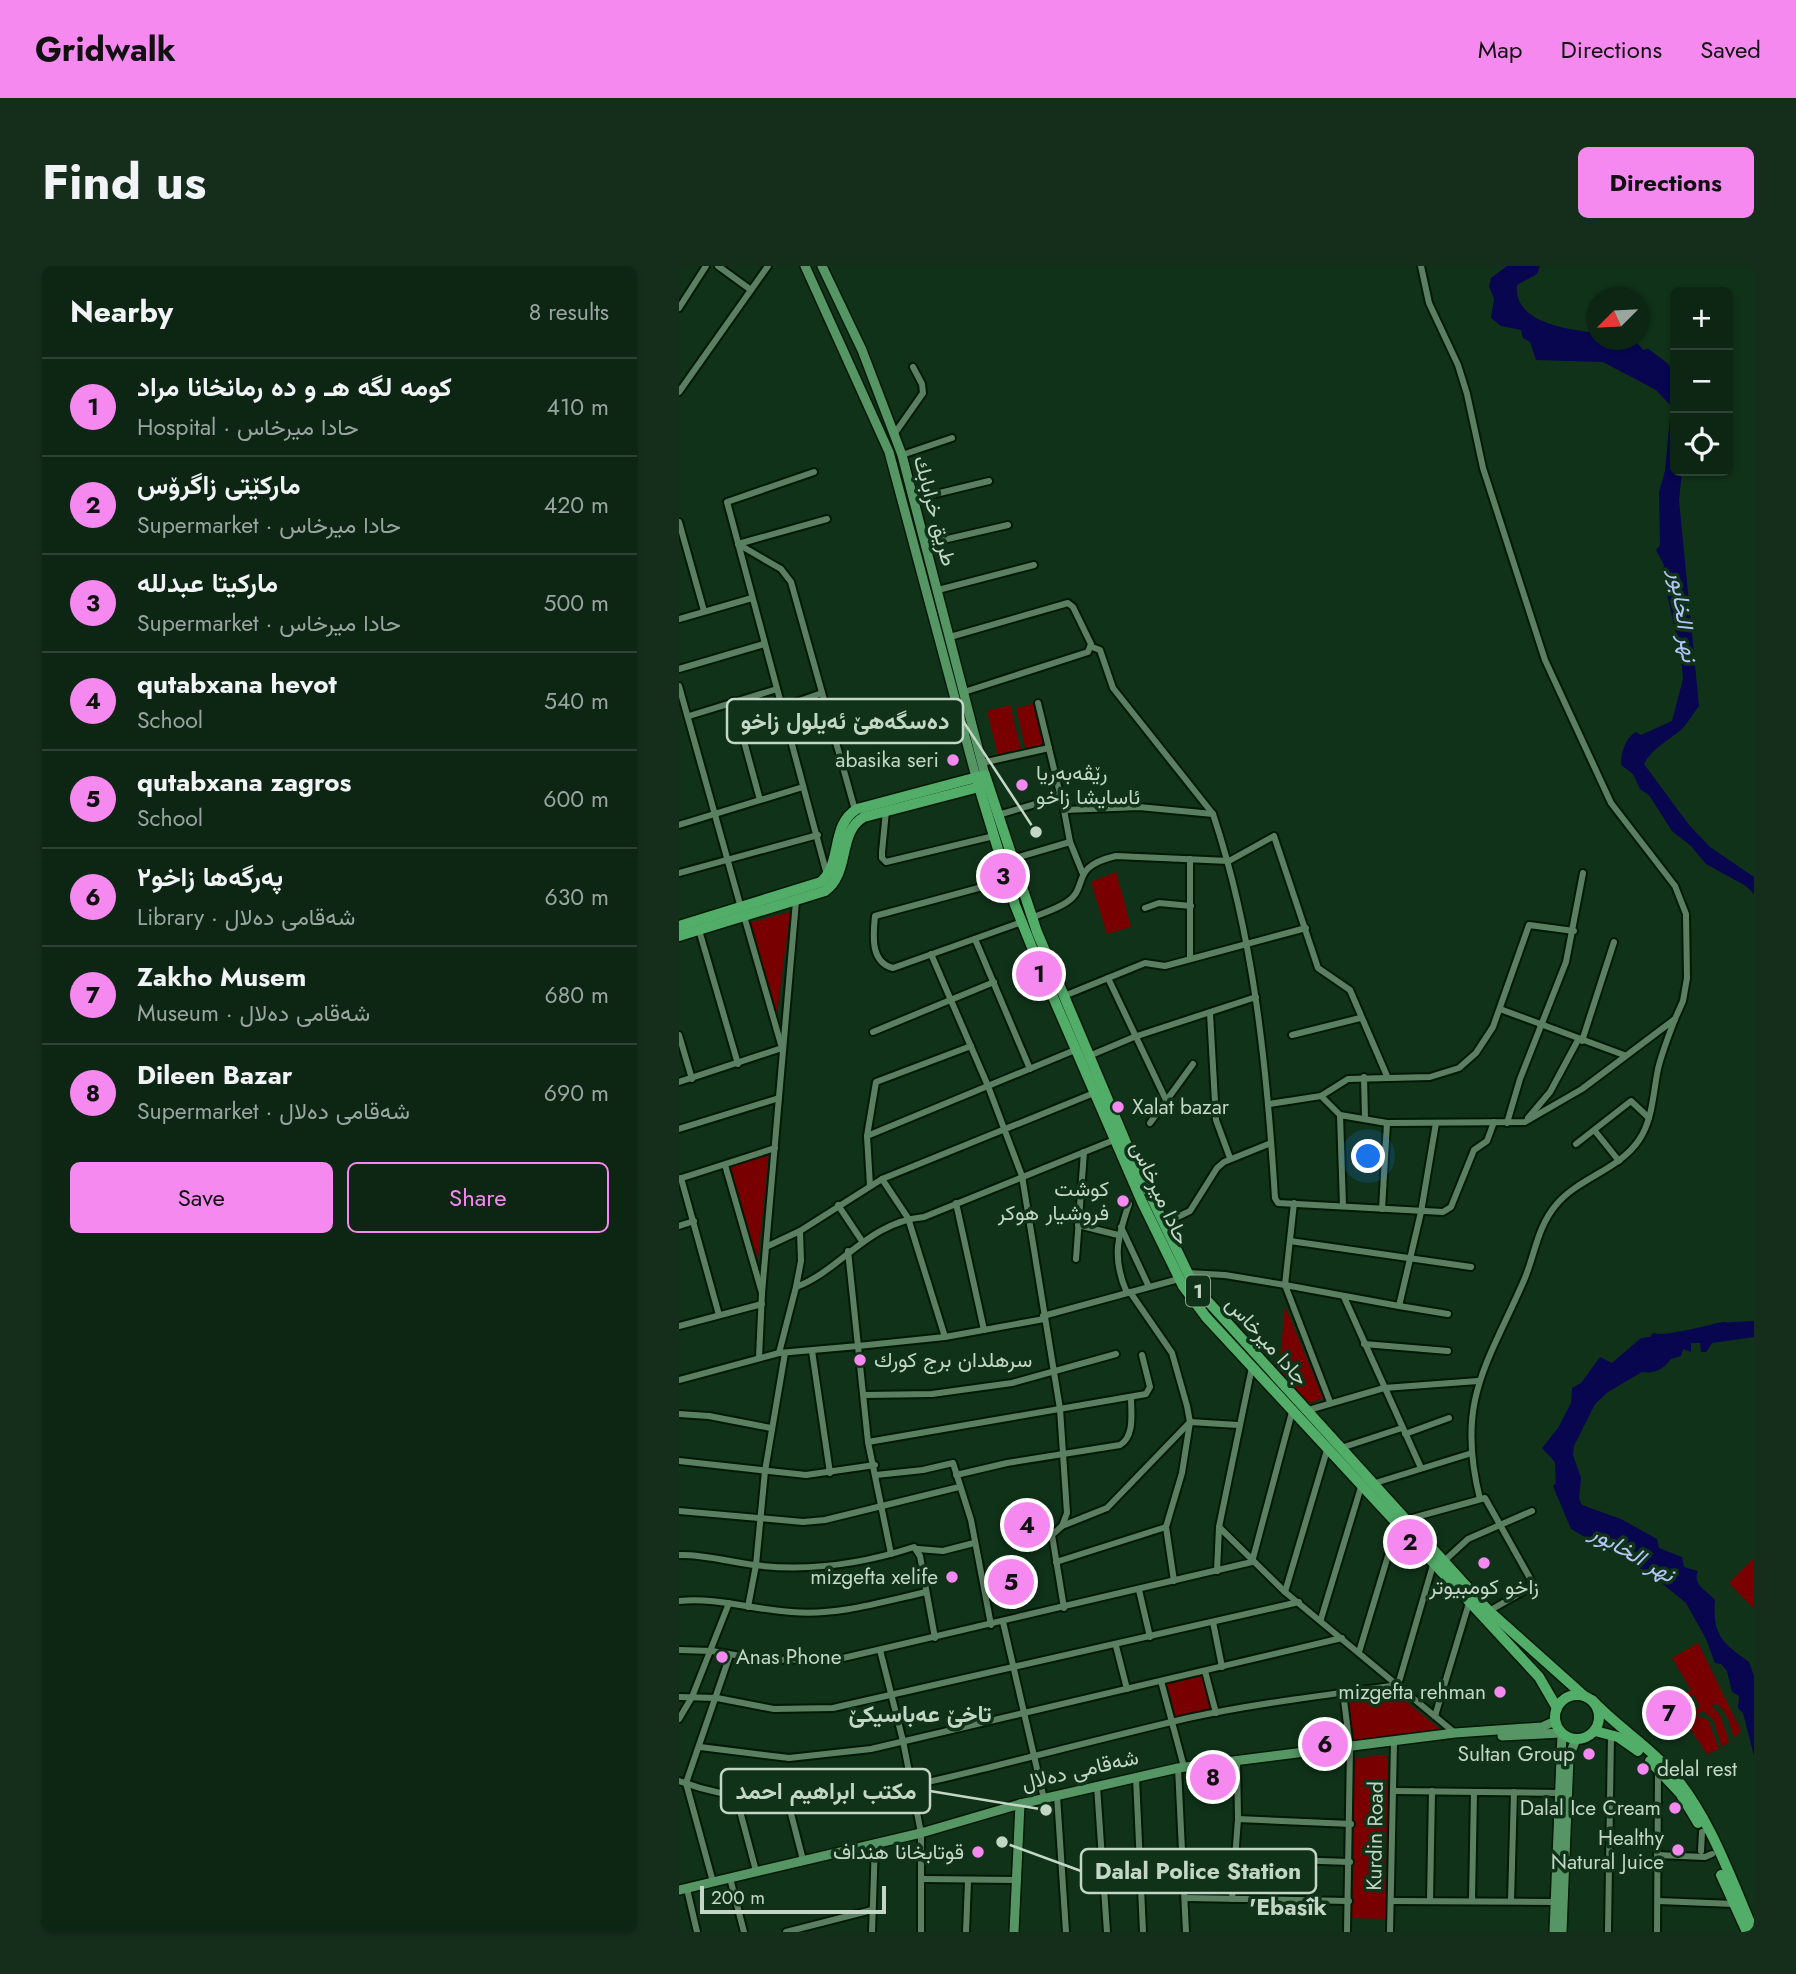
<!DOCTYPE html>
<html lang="en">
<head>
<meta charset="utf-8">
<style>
	:root { --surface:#0c2613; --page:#152e1c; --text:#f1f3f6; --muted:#9aa5a0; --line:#2c4333; --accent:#f589ef }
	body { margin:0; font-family:Jost,Vazirmatn,sans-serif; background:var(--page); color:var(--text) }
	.controls { position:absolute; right:21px; top:21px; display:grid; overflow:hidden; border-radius:10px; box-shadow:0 2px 5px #0004 }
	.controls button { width:63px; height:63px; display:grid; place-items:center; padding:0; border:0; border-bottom:2px solid var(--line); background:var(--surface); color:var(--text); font:35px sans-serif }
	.compass { position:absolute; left:907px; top:21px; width:63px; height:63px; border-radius:50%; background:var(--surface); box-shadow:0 2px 5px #0004; rotate:246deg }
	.scale { position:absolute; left:21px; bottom:18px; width:186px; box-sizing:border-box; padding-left:7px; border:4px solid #c4d7c7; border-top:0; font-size:19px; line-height:24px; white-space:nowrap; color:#c4d7c7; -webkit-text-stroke:5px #103219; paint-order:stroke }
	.you { position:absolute; left:690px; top:891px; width:24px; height:24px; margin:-18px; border:5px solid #fff; border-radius:50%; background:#1a73e8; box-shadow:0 0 0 10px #1a73e833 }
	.badge { display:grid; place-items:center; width:46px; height:46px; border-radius:50%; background:var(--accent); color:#111; font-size:23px; font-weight:700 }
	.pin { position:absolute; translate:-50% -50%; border:4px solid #fff; box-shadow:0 2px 7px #0006 }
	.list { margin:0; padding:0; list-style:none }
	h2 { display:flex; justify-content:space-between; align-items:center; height:91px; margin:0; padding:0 28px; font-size:30px }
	h2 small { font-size:23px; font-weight:400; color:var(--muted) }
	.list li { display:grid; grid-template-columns:46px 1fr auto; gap:21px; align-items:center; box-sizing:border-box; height:98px; padding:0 28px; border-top:2px solid var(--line) }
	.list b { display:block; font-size:26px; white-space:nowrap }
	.list p { margin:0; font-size:23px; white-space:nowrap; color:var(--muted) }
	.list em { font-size:23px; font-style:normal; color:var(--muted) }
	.actions { display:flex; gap:14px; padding:21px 28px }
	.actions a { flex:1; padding:16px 0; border:2px solid var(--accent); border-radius:10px; text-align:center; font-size:24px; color:var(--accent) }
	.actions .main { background:var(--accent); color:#111 }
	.icon { flex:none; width:38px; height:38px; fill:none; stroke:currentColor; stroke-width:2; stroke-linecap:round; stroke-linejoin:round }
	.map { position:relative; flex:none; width:1075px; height:1666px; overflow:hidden; border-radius:10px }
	header { display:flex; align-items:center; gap:42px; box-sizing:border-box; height:98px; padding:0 35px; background:var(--accent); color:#111 }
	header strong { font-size:33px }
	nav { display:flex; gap:38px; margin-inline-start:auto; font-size:24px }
	.intro { display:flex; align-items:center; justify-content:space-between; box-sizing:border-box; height:168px; padding:0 42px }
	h1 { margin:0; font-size:49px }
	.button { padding:18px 32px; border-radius:10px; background:var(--accent); color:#111; font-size:24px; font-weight:700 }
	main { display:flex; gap:42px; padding:0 42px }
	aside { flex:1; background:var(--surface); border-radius:10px; box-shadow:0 2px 5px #0004 }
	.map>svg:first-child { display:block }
	.green { fill:#780000 }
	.water { fill:#07064f }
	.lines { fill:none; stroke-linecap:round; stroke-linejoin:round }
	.river { stroke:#07064f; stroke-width:10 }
	.street-casing { stroke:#011906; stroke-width:10 }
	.secondary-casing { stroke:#011906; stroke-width:12 }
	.primary-casing { stroke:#011906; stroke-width:13 }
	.street { stroke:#5b7f61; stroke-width:6 }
	.secondary { stroke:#569665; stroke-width:9 }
	.primary { stroke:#52ad69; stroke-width:10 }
	.poi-dot { fill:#f589ef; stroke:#103219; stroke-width:2.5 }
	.labels { text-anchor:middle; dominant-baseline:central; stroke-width:7; stroke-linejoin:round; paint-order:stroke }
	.shield { fill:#103219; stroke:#8ea693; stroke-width:2 }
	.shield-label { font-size:19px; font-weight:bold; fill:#c4d7c7 }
	.street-label { font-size:21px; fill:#c4d7c7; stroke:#103219 }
	.poi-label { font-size:21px; fill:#c4d7c7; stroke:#103219; text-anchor:end }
	.water-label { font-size:23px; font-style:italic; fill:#b4c6f8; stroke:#103219 }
	.neighbourhood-label { font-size:23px; font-weight:bold; fill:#c4d7c7; stroke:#103219 }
	.leader { fill:none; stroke:#c4d7c7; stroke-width:2.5 }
	.callout-dot { fill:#c4d7c7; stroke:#103219; stroke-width:2.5 }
	.callout { fill:#103219; stroke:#c4d7c7; stroke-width:2.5 }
	.callout-label { font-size:23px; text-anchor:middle; font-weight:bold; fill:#c4d7c7 }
</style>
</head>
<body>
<header>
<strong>Gridwalk</strong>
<nav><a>Map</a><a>Directions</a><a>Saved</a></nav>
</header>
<div class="intro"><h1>Find us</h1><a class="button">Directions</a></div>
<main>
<aside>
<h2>Nearby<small>8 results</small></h2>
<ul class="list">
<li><span class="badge">1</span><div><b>كومه لگه هـ و ده رمانخانا مراد</b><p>Hospital · حادا ميرخاس</p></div><em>410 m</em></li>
<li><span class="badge">2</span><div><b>مارکێتی زاگرۆس</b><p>Supermarket · حادا ميرخاس</p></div><em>420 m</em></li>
<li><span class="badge">3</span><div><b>ماركيتا عبدلله</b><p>Supermarket · حادا ميرخاس</p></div><em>500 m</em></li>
<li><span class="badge">4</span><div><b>qutabxana hevot</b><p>School</p></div><em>540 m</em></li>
<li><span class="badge">5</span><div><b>qutabxana zagros</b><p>School</p></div><em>600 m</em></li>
<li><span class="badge">6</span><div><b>پەرگەها زاخو۲</b><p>Library · شەقامی دەلال</p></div><em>630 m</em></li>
<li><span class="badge">7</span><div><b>Zakho Musem</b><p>Museum · شەقامی دەلال</p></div><em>680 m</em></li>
<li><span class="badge">8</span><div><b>Dileen Bazar</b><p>Supermarket · شەقامی دەلال</p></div><em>690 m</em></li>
</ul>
<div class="actions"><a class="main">Save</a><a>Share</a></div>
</aside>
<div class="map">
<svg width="1075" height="1666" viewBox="0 0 1075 1666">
	<rect width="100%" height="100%" fill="#103219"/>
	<g class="green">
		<polygon points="354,438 365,481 347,485 337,442"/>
		<polygon points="331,439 342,484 319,489 308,445"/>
		<polygon points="437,606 452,661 428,668 412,616"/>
		<polygon points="111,646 98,748 70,657"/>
		<polygon points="90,887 78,1001 50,900"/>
		<polygon points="606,1040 644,1132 629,1138 600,1103"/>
		<polygon points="1075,1292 1075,1342 1074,1342 1050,1317"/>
		<polygon points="1019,1377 1062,1465 1055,1472 1049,1452 1039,1438 1032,1439 1041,1449 1050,1476 1043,1481 1034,1453 1024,1445 1016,1449 1029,1454 1040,1483 1028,1488 1010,1461 1015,1445 1021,1441 1015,1429 1006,1433 1004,1429 1012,1424 993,1392"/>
		<polygon points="528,1407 535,1445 495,1453 486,1415"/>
		<polygon points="714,1425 762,1464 675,1475 669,1431"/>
		<polygon points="709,1489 706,1653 672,1652 675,1492"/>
	</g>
	<g class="water">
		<path d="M828,0h33l-3,8 -20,11c-4,39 53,44 79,48v7h38l41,42v89h7l-3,29 20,206c-5,6 -12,18 -17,23 -14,12 -30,19 -38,35l45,61 21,22 44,30v17l-8,-8 -40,-22 -15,-18 -19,-15 -23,-36 -9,-6 -7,-15 -12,-9c0,-12 4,-27 15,-33l5,3 31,-14 11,-42 -2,-22 -18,-81 1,-11 -8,-15 4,-5 -1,-53 6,-21 6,-65 -15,-16 -53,-28 -67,-2 -6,-18 -7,-4 -2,-8 -20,-4 -10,-8 3,-19 -5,-13 2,-8z"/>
		<path d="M1075,1055v16l-42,6 -6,9h-5l-1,-9h-9v9l-8,-3 -2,7 -10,3c-7,10 -17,15 -29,13l-34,20 -13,12 -21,42 -1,9 8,23 -2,21 3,6 39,14 36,20 2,9 23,9 2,10 14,4c-6,14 8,19 17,29 -3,36 8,43 34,62l5,14v80l-11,-43 -5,-5 1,-12 -7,-4 -5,-21 -6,-7 -6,-1 -9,-24 -20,-36 -33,-27 -82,-47 -18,-43 6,-6c2,-17 -9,-22 -17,-32l16,-20 13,-25 1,-15 9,-5 19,-26 12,6 29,-25 9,-1 3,-4c18,4 32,-7 49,0l15,-10z"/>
	</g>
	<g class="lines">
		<g class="river">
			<polyline points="968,88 985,101 996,118"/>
			<polyline points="1009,1069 1044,1061"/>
			<polyline points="881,1191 882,1227"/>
		</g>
		<defs>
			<g id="street">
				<polyline points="39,0 72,24"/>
				<polyline points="742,0 750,37 779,99 788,128 804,202 866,394 932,537 996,620 1007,648 1008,712 1004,735 996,753"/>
				<polyline points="0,42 27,0"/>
				<polyline points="0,126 89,0"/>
				<polyline points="216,167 244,127 243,118 234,101"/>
				<polyline points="223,189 273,172"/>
				<polyline points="135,206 48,236 148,609"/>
				<polyline points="236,233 310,215"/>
				<polyline points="0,256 25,345"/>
				<polyline points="59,278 102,303 112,316 176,544"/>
				<polyline points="59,278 148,253"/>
				<polyline points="247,278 329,259"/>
				<polyline points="259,324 355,299"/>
				<polyline points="0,353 73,332"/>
				<polyline points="271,371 389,337 394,341 412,378 409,386 285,426"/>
				<polyline points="413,381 421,384 434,422 534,548"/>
				<polyline points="0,403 85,378"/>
				<polyline points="0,420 62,642"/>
				<polyline points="54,435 81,534"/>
				<polyline points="103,441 143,427"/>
				<polyline points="10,450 98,423"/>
				<polyline points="303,497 370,482"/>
				<polyline points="207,545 203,586 203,592 207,596 315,570"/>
				<polyline points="319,549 377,532 381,528 359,437"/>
				<polyline points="0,559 124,521"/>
				<polyline points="333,593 391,576"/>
				<polyline points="0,607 139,569"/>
				<path d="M404,608l-13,-32 -6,-32 75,-3 74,7c41,123 54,254 62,384l3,5 165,9 8,-5 23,-57 13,-9 7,-19"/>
				<path d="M329,614l-133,36c-2,19 -5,46 18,52l129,-46"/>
				<polyline points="466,642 480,637 512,640"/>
				<path d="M352,652c12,-5 26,-9 36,-16 23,-15 1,-35 49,-46l113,5 45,-25 44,132 32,22 37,86"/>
				<polyline points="20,664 59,798"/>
				<polyline points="296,673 351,803"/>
				<polyline points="252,688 309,820 343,910 381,1143 388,1247 383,1260 373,1269 385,1342"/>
				<polyline points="511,692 511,593"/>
				<polyline points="429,712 487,834"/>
				<polyline points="385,730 466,697 486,700 627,662"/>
				<polyline points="821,743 945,789"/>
				<polyline points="531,747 537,854 551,892"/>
				<polyline points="194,766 315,716"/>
				<polyline points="0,769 13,813"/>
				<polyline points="613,769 681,752"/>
				<polyline points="903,775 935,676"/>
				<polyline points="410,790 455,771 577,731"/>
				<polyline points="685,811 686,852"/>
				<polyline points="0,816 103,782 65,650"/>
				<polyline points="642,830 661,849"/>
				<polyline points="590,838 642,830 669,813 751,811 780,802 797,787 814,761 850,659 895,665"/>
				<polyline points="849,852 871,826 899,774"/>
				<polyline points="471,857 514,798"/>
				<polyline points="828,857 841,813 887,696 904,607"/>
				<polyline points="0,863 100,832"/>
				<polyline points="916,865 940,895"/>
				<polyline points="188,870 396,784"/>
				<polyline points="897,878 952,835 970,852"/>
				<polyline points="46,899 83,1027 80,1091"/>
				<polyline points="2,912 40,1049"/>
				<polyline points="0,913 96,882"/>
				<polyline points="203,913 229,952 266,1071"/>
				<polyline points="191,920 188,870 197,816 292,780"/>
				<polyline points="277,937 305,1064"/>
				<polyline points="159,939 183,975"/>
				<path d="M664,940l-3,-91 47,8 138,-1 57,-33 93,-70c-6,16 -13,33 -17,50 -5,24 -5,50 -19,71 -20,30 -61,38 -83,65 -18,21 -21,48 -31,73 -37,86 -70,122 -45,221"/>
				<polyline points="703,943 708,857"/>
				<polyline points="484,958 511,945 538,902 545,896 592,877"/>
				<polyline points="399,959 439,969"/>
				<polyline points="0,960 15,955"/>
				<polyline points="442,961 470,1021"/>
				<path d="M121,965l1,30 -5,26c45,-17 72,-65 128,-70l190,-77"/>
				<polyline points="611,975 792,1001"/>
				<polyline points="89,980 121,965 203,913 415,827"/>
				<polyline points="397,993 405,886"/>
				<polyline points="509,1007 546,1009 606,1019 615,937"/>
				<polyline points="451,1026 493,1087 508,1140 511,1156 503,1207 487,1261 495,1315"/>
				<polyline points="83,1027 117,635"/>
				<path d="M448,1027c-15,-34 -10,-55 2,-89"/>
				<polyline points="665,1031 742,1202"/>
				<polyline points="720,1040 769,1048"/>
				<polyline points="364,1050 500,1013"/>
				<polyline points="0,1060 83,1038"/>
				<polyline points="685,1078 769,1085"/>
				<polyline points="133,1085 151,1207"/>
				<polyline points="100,1087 117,1021"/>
				<polyline points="573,1101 540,1261 606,1326 776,1467"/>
				<polyline points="0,1114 100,1087 179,1080 169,985"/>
				<polyline points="185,1129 253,1128 333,1117 437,1088"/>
				<polyline points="651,1136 606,1019 720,1040 742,946 757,857"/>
				<polyline points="626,1145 705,1122 799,1115"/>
				<polyline points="0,1148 30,1150 92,1162"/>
				<polyline points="726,1168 770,1152"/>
				<polyline points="189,1176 467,1128 471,1121 463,1089"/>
				<polyline points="662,1182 723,1162"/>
				<polyline points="0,1195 127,1209 196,1199"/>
				<polyline points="197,1209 244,1204 274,1197 292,1254 312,1359"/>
				<path d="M277,1209l51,-12 113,-18c15,-9 11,-32 11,-48"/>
				<polyline points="693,1218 793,1187"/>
				<polyline points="0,1245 124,1256 146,1254 280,1221"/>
				<polyline points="726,1254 806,1232 852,1314 850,1322 810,1345"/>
				<polyline points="383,1260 428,1242 511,1156 559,1159"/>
				<polyline points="239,1283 264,1285 295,1277"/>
				<polyline points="212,1288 189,1176 179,1080 266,1071 365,1053"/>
				<path d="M0,1289c25,-1 50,7 75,10 55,7 108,-1 160,-18l6,9 15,82"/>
				<polyline points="377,1296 487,1261"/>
				<polyline points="764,1296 789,1273 853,1245"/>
				<polyline points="538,1305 540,1261"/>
				<polyline points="460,1324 471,1371"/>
				<polyline points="606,1326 648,1184"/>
				<path d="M0,1335c38,-4 75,9 113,11 45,4 90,-10 134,-20"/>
				<polyline points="69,1341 77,1299 86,1205 106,1087"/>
				<polyline points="642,1353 682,1221"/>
				<polyline points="324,1356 365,1533"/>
				<polyline points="534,1356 543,1401"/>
				<polyline points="437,1380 448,1423"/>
				<polyline points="0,1384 33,1385 85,1394 160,1393 573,1296 613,1146"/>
				<polyline points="201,1384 224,1475 242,1567 242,1666"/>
				<polyline points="680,1386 718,1260"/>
				<polyline points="526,1405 537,1447"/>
				<polyline points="482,1415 505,1501"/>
				<polyline points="664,1426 671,1482 668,1666"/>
				<polyline points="0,1431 38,1432 95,1443 154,1442 620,1336"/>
				<polyline points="756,1450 790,1337"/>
				<polyline points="0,1453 13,1431 50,1337"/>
				<polyline points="21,1481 110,1492 192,1483 663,1372"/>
				<polyline points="499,1502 507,1666"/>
				<polyline points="457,1511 464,1666"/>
				<path d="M0,1515c103,38 205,12 308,-13 67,-17 134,-34 201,-50 69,-15 140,-23 210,-33l35,-120"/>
				<polyline points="418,1520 428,1666"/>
				<polyline points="715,1525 882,1527"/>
				<polyline points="57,1530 77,1605"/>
				<polyline points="378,1530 387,1666"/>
				<polyline points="109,1536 124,1594"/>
				<polyline points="559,1553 672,1558"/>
				<polyline points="1022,1585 1023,1566"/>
				<polyline points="978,1589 1026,1591 1033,1588"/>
				<polyline points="554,1592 671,1596"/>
				<polyline points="51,1612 65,1666"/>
				<polyline points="244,1613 337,1614"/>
				<polyline points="34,1616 7,1517 51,1389"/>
				<polyline points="8,1623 18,1666"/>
				<polyline points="506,1632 670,1635"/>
				<polyline points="553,1633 559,1553 558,1494"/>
				<polyline points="751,1634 753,1525"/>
				<polyline points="793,1634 795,1526"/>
				<polyline points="712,1635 875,1636"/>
				<polyline points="832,1635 835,1526"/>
				<polyline points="979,1635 1055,1638"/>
				<polyline points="107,1666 193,1644"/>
				<polyline points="193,1666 196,1577"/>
				<polyline points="287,1666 289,1615"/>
				<polyline points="711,1666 715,1476"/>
				<polyline points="929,1666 932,1468"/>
				<polyline points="978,1666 979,1505"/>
			</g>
			<g id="secondary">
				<polyline points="126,0 210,186 297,511"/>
				<polyline points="143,0 183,84 223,189 306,509"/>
				<polyline points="823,1470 882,1467"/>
				<polyline points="0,1624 242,1567 341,1538 499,1502 776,1467 863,1461 876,1455"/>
				<polyline points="335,1666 341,1538"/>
				<polyline points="875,1666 883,1468"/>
				<polyline points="883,1666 890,1491 897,1473"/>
			</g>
			<g id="primary">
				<polyline points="297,511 336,639 358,694 463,936 504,1020 527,1051 860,1411 878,1442"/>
				<path d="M0,660l142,-44c22,-20 9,-57 36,-73l128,-34 52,157 95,225 62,129 295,325 94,84"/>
				<path d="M0,670l146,-45c26,-19 12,-59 39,-74l119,-31"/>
				<circle cx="898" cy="1451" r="22"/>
				<path d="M913,1434c25,27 57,46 80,73 38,44 59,106 82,159"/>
				<polyline points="916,1465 939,1471 959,1485"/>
				<polyline points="971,1495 1001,1527 1019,1557"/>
				<polyline points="1042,1609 1068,1666"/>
			</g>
		</defs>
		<use href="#street" class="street-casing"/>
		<use href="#secondary" class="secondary-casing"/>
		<use href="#primary" class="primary-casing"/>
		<use href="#street" class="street"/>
		<use href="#secondary" class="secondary"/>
		<use href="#primary" class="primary"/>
	</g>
	<g class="poi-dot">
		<circle cx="274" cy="494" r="7"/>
		<circle cx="343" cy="519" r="7"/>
		<circle cx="439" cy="841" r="7"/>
		<circle cx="444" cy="935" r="7"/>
		<circle cx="181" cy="1094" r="7"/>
		<circle cx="805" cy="1297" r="7"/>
		<circle cx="273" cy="1311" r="7"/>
		<circle cx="43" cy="1391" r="7"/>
		<circle cx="821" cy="1426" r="7"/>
		<circle cx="910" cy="1488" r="7"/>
		<circle cx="964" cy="1503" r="7"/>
		<circle cx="996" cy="1542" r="7"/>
		<circle cx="999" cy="1584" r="7"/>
		<circle cx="299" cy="1586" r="7"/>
	</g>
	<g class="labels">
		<rect class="shield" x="507" y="1009.5" width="24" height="31" rx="5"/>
		<g class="shield-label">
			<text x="519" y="1025">1</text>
		</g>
		<g class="street-label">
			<text transform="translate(256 245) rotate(75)">طريق خرابابك</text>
			<text transform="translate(481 927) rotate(65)">حادا ميرخاس</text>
			<text transform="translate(588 1075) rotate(48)">جادا ميرخاس</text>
			<text transform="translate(401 1504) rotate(-13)">شەقامی دەلال</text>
			<text transform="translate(696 1570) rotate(-89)">Kurdin Road</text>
		</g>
		<g class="poi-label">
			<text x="260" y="494">abasika seri</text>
			<text x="357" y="507" text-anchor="start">رێڤه‌به‌ريا<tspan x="357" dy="24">ئاسايشا زاخو</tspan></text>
			<text x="453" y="841" text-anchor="start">Xalat bazar</text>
			<text x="430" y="923">كوشت<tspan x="430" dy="24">فروشيار هوكر</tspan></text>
			<text x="195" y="1094" text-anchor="start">سرهلدان برج كورك</text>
			<text x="259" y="1311">mizgefta xelife</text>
			<text x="805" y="1321" text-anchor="middle">زاخو كومبيوتر</text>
			<text x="57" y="1391" text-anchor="start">Anas Phone</text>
			<text x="807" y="1426">mizgefta rehman</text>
			<text x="896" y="1488">Sultan Group</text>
			<text x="978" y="1503" text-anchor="start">delal rest</text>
			<text x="982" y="1542">Dalal Ice Cream</text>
			<text x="985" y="1572">Healthy<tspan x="985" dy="24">Natural Juice</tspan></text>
			<text x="285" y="1586">قوتابخانا هنداف</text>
		</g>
		<g class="water-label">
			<text transform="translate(1005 350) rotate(82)">نهر الخابور</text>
			<text transform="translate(954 1287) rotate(30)">نهر الخابور</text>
		</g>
		<g class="neighbourhood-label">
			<text x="241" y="1448">تاخێ عه‌باسيكێ</text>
			<text x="609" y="1641">'Ebasîk</text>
		</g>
	</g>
	<path class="leader" d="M357 566L284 455M367 1544L251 1525M323 1576L402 1605"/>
	<g class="callout-dot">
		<circle cx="357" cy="566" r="7"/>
		<circle cx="367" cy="1544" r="7"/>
		<circle cx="323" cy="1576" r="7"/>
	</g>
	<g class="callout">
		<rect x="48" y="433" width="236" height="44" rx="7"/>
		<rect x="42" y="1503" width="209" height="44" rx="7"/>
		<rect x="402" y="1583" width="235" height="44" rx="7"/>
	</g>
	<g class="callout-label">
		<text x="166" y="463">ده‌سگه‌هێ ئه‌يلول زاخو</text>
		<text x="147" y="1533">مكتب ابراهيم احمد</text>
		<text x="519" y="1613">Dalal Police Station</text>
	</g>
</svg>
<div class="controls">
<button>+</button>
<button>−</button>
<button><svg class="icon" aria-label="locate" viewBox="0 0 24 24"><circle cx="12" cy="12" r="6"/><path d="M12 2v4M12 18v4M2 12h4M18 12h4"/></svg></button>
</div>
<svg class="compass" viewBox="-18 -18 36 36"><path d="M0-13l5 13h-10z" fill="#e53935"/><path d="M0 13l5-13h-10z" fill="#9aa5a0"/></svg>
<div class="scale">200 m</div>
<div class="you"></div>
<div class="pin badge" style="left:360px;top:708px">1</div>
<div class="pin badge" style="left:731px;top:1276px">2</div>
<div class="pin badge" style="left:324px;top:610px">3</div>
<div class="pin badge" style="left:348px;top:1259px">4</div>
<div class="pin badge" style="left:332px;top:1316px">5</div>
<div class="pin badge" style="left:646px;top:1478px">6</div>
<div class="pin badge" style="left:990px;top:1447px">7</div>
<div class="pin badge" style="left:534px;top:1511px">8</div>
</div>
</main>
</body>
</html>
